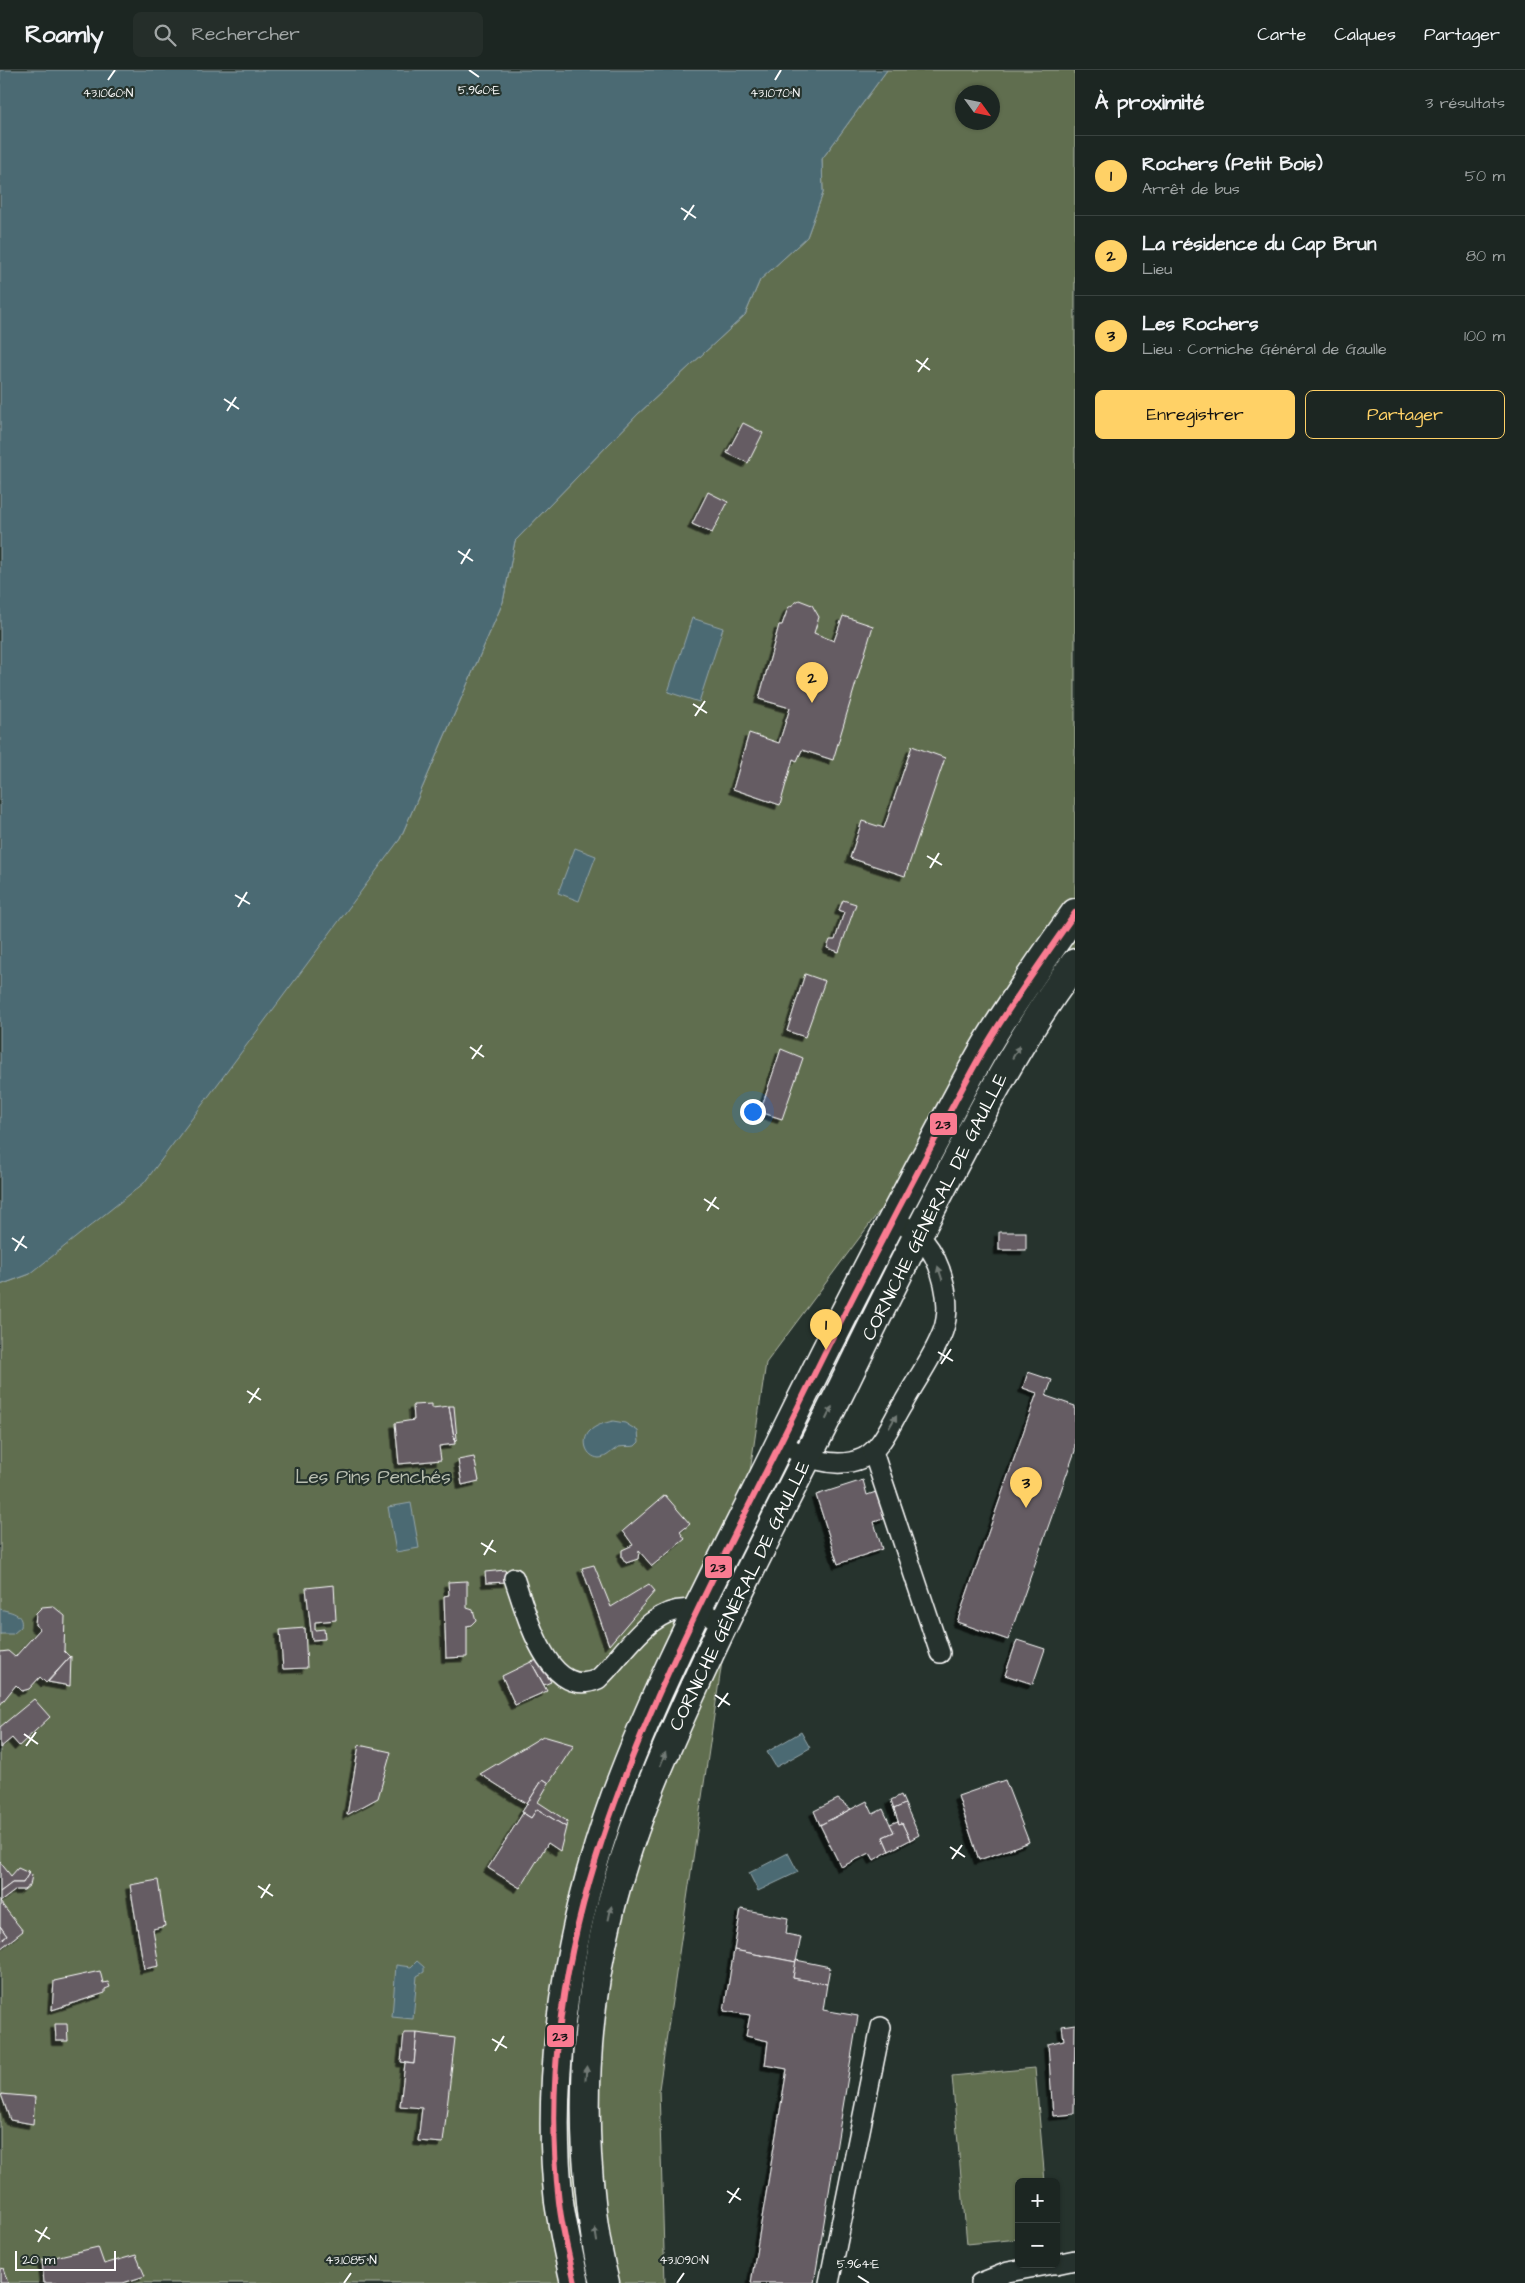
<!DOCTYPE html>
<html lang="fr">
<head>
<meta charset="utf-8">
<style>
	:root { --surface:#1c2622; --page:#252e2a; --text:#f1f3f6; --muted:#a0a5a5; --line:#3a4340; --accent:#ffd166 }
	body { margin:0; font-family:"Architects Daughter",sans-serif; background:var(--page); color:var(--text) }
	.controls { position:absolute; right:15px; bottom:15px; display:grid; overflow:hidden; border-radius:8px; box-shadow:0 1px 4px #0004 }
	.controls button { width:45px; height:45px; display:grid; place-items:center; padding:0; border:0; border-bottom:1px solid var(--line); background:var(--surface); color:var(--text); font:25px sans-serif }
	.compass { position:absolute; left:955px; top:15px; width:45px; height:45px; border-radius:50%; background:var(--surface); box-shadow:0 1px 4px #0004; rotate:123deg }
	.scale { position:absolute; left:15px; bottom:12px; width:101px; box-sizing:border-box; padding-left:5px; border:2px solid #fff; border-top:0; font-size:14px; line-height:18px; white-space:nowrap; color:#fff; -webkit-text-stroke:4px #26332d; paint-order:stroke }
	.you { position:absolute; left:752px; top:1041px; width:18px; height:18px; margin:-12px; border:4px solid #fff; border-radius:50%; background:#1a73e8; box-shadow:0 0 0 8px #1a73e833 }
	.badge { display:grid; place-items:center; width:32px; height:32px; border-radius:50%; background:var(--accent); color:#111; font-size:16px; font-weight:700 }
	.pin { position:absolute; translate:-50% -41px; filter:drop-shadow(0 1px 2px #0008) }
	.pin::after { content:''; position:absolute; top:26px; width:18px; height:15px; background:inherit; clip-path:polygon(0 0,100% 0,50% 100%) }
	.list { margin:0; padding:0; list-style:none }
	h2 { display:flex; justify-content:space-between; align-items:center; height:65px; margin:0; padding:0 20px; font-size:21px }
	h2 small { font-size:16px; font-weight:400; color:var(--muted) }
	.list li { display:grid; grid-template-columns:32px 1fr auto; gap:15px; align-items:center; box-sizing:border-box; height:80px; padding:0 20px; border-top:1px solid var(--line) }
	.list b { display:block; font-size:19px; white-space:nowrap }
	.list p { margin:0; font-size:16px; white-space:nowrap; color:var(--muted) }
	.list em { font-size:16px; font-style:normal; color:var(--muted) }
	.actions { display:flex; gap:10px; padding:15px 20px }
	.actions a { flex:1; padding:11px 0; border:1px solid var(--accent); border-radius:8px; text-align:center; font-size:18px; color:var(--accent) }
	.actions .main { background:var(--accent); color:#111 }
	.icon { flex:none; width:28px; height:28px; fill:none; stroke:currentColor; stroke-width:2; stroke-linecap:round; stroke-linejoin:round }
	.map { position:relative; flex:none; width:1075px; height:2213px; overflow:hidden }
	header { display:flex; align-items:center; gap:30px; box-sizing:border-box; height:70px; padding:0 25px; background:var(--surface); border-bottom:1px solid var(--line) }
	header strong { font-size:24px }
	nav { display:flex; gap:28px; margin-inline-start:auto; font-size:18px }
	.search { width:350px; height:45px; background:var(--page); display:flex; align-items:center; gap:12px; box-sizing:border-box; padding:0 18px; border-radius:8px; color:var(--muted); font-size:19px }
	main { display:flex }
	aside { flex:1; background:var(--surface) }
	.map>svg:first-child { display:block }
	.green { fill:#616e50; stroke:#b0b6a8; fill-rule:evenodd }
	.water { fill:#4c6a73; stroke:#94a6ab }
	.building { fill:#655c63; stroke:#fff; filter:url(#shadow) }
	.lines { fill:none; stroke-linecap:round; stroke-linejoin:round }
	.lane-casing { stroke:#fff; stroke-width:22 }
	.secondary-casing { stroke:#fff; stroke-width:31 }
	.lane { stroke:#26332d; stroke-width:19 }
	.secondary { stroke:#26332d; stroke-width:28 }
	.bus-1-casing { stroke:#26332d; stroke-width:10 }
	.bus-1 { stroke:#fa7b91; stroke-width:6 }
	.oneway { fill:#727a76 }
	.ticks { fill:none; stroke:#fff; stroke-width:2 }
	.labels { text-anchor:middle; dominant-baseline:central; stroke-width:4.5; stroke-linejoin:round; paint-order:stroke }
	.street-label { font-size:19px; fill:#fff; stroke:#26332d }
	.park-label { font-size:19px; fill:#b8beb0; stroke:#26332d }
	.ticks-label { font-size:12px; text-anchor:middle; fill:#fff; stroke:#26332d; stroke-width:4.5; stroke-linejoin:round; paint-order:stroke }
	.line-badge { stroke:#26332d; stroke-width:2 }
	.pale-badge-label { font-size:14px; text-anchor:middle; font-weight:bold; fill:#111 }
</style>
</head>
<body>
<header>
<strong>Roamly</strong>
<div class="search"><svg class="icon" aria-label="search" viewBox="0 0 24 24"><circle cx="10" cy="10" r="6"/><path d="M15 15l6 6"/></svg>Rechercher</div>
<nav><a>Carte</a><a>Calques</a><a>Partager</a></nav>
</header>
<main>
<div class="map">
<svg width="1075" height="2213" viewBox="0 0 1075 2213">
	<defs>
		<filter id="shadow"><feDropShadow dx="-4.5" dy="4.5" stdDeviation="0" flood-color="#0009"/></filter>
	</defs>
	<rect width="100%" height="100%" fill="#26332d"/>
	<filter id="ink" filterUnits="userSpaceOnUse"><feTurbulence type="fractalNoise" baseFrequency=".02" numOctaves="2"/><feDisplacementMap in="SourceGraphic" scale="10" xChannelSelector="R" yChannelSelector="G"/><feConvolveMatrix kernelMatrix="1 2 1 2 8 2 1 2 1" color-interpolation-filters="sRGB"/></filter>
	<g filter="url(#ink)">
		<g class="green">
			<path d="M887,0h188v879l-309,414 -107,726 6,194h-665v-998l30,-11 370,-435 103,-237 12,-61 123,-127 107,-99 15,-35 47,-43 16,-44 -1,-34zM962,22h30v30h-30z"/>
			<polygon points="1035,1998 1045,2112 1019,2112 1019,2169 967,2174 952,2006"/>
		</g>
		<g class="water">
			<polygon points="0,0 887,0 822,89 823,123 807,167 760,210 745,245 638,344 515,471 503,532 400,769 144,1113 30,1204 0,1215"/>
			<polygon points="692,548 723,558 699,632 668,622"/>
			<polygon points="575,778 596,786 579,831 558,823"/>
			<path d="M613,1351l12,2 13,8 1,11 -4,4c-5,1 -11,0 -16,1 -7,3 -12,11 -20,11 -13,-1 -18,-17 -10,-26 6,-7 16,-9 24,-11z"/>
			<polygon points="411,1433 419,1478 396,1482 388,1437"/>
			<path d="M0,1539c10,3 24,4 21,18l-8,7h-13z"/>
			<polygon points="801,1662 810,1678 776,1697 767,1682"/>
			<polygon points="788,1783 798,1802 758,1821 749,1803"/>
			<polygon points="417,1891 424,1897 424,1902 417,1906 413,1949 392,1947 396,1895 411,1897"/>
		</g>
		<g class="building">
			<polygon points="743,353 763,363 748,393 727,383"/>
			<polygon points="708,422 728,432 712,463 692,454"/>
			<polygon points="799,530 812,535 819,547 814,563 834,571 843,546 873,556 833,690 802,680 797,691 793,689 780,735 733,719 749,663 779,673 790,638 759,629 779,555 782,555 788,538"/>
			<polygon points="912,676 945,688 905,806 850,788 862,751 884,758"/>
			<polygon points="843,830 856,834 839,882 827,878 830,870 835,870 844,842 839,840"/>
			<polygon points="805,904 825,911 805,967 787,961"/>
			<polygon points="781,979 803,988 782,1049 760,1042"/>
			<rect x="999" y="1162" width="27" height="18"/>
			<polygon points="1028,1302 1052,1310 1046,1326 1075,1336 1075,1381 1008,1570 957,1552 1037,1323 1023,1318"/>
			<polygon points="432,1334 432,1338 449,1336 455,1374 439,1376 441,1390 399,1394 395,1353 414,1350 413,1335"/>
			<polygon points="449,1336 454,1336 457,1369 455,1372"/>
			<polygon points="474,1387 479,1411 462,1415 458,1390"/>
			<polygon points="863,1410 867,1425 879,1421 886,1448 874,1452 882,1479 838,1494 816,1425"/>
			<polygon points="665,1425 690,1454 680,1462 685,1469 652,1496 639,1481 638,1489 626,1493 622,1487 622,1480 633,1475 623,1461"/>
			<polygon points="594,1495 611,1537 649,1514 655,1521 609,1575 582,1498"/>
			<polygon points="505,1500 508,1512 486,1513 485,1502"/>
			<polygon points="467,1511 467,1538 473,1540 476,1550 471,1555 467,1556 467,1587 446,1588 444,1526 449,1525 448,1512"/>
			<polygon points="334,1515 336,1550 315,1552 315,1560 324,1559 325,1569 312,1570 306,1518"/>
			<polygon points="53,1536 65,1546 64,1581 70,1587 46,1613 40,1607 29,1619 22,1621 16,1615 0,1635 0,1582 8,1581 15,1587 40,1559 35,1555 36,1543 42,1537"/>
			<polygon points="305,1558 307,1598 283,1599 280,1560"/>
			<polygon points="1017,1570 1045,1579 1033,1614 1005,1605"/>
			<polygon points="71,1586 70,1616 48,1612 70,1587"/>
			<polygon points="538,1590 551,1612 544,1615 531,1592"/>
			<polygon points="531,1592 547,1621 515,1635 502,1606"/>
			<polygon points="34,1629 50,1647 19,1676 12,1668 0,1678 0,1657"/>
			<polygon points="543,1666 574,1675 549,1713 543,1709 527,1734 480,1704"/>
			<polygon points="359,1675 391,1682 378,1728 347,1745"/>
			<polygon points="543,1709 549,1713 538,1732 567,1751 566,1757 537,1739 531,1748 522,1742"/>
			<polygon points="1005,1710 1029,1772 979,1790 958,1726"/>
			<polygon points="901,1725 905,1734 894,1739 891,1730"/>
			<polygon points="838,1729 851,1739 820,1755 814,1741"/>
			<polygon points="867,1731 873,1744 883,1739 890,1754 894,1762 883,1767 889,1781 874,1790 870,1783 841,1797 820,1755"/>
			<polygon points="905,1734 919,1765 910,1770 902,1753 899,1754 894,1739"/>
			<polygon points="537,1739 566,1757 560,1781 548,1773 520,1818 488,1798 523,1743 531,1748"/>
			<polygon points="898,1751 899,1754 902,1753 910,1770 889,1781 883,1767 894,1762 890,1754"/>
			<polygon points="0,1792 11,1806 18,1798 29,1803 23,1813 12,1813 0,1822"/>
			<polygon points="27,1800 32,1805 30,1815 24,1820 16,1820 0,1832 23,1861 0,1879 0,1871 7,1866 0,1856 0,1822 12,1813 23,1813 29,1803"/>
			<polygon points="158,1810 165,1856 153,1859 159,1896 144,1899 130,1815"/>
			<polygon points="741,1839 788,1848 786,1864 801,1867 796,1892 734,1880"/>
			<polygon points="0,1856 7,1866 0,1871"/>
			<polygon points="734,1880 796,1892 793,1908 827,1914 823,1940 858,1946 814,2213 751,2213 787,1999 765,1995 768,1971 746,1966 750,1945 724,1941"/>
			<polygon points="796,1890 830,1897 827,1914 793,1908"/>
			<polygon points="100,1901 103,1913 108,1912 110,1917 105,1919 105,1923 52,1940 54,1911"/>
			<polygon points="55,1954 67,1954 68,1971 56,1971"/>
			<polygon points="1075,1954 1074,2044 1053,2046 1048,1974 1064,1970 1062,1956"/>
			<polygon points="404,1963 417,1963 414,1994 401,1992"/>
			<polygon points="417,1963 455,1968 443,2073 418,2071 422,2038 400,2036 405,1993 414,1994"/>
			<polygon points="1,2024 35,2027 33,2054 10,2050"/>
			<polygon points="98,2177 104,2194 136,2185 145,2206 123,2213 44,2213 42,2190"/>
			<polygon points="3,2198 8,2213 0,2213 0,2199"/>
		</g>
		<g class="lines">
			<defs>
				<g id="lane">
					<path d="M780,1373c26,14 53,28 83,15 19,-9 29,-37 40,-54 13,-24 31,-48 40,-73 10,-28 -1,-68 -19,-90 -7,-10 -21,-15 -31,-22"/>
					<polyline points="873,1382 940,1583"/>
					<path d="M514,1508c12,34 34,124 84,101 25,-22 53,-76 94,-69 11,2 22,8 32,12"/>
					<polyline points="1056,2194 1075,2190"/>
					<polyline points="829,2213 881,1957"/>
					<polyline points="980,2213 1008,2202 1052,2194"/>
				</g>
				<g id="secondary">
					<path d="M575,2213c-6,-27 -12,-54 -16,-81 -15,-132 11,-281 56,-405 45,-122 108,-237 165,-354 45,-92 91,-183 139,-274 23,-41 44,-84 68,-125 27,-45 58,-88 88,-131"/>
					<path d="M605,2213c-11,-41 -15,-86 -18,-128 -5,-90 5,-184 30,-271 22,-78 57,-154 91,-227 43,-92 90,-181 135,-271 36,-74 72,-147 110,-219 37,-71 74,-140 122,-204"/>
				</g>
			</defs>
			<use href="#lane" class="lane-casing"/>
			<use href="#secondary" class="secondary-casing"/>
			<use href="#lane" class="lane"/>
			<use href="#secondary" class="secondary"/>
			<defs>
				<path id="bus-1" d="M575,2213c-6,-27 -13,-54 -16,-81 -33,-286 110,-533 231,-779 46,-94 94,-188 143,-280 18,-33 35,-67 54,-99 27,-45 58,-88 88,-131"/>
			</defs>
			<use href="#bus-1" class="bus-1-casing"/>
			<use href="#bus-1" class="bus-1"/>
		</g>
		<defs><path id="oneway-solid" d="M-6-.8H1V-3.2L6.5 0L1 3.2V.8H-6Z" transform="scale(1.25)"/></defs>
		<g class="oneway">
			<use href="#oneway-solid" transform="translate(1016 982) rotate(-59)"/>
			<use href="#oneway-solid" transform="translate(940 1203) rotate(-108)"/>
			<use href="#oneway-solid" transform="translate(829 1343) rotate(-64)"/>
			<use href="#oneway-solid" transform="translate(893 1351) rotate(-60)"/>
			<use href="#oneway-solid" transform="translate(663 1689) rotate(-68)"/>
			<use href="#oneway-solid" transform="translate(610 1843) rotate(-78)"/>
			<use href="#oneway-solid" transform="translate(586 2003) rotate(-86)"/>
			<use href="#oneway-solid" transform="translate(596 2165) rotate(-99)"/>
		</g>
	</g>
	<path class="ticks" d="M469,0l10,7M108,10l7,-10M775,10l6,-10M681,138l15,10M684,150l10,-15M916,290l14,10M918,302l10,-14M224,329l15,10M227,341l9,-14M458,481l15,10M461,494l9,-15M693,634l14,9M695,646l10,-15M927,786l15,9M930,798l9,-15M235,825l15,9M238,837l9,-15M470,977l14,10M472,989l10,-14M704,1129l15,10M707,1141l9,-14M12,1168l15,10M15,1181l9,-15M938,1282l15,9M941,1294l10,-15M247,1321l14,9M249,1333l10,-15M481,1473l15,9M484,1485l9,-15M715,1625l15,10M718,1637l10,-14M24,1664l14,10M26,1676l10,-14M950,1777l15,10M952,1789l10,-14M258,1816l15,10M261,1828l9,-14M492,1969l15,9M495,1981l9,-15M727,2121l14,9M729,2133l10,-15M35,2160l15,9M38,2172l9,-15M858,2206l11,7M344,2213l7,-10M677,2213l7,-10"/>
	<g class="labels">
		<g class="street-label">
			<text transform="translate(935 1137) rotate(-63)">CORNICHE GÉNÉRAL DE GAULLE</text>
			<text transform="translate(740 1526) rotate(-64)">CORNICHE GÉNÉRAL DE GAULLE</text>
		</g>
		<g class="park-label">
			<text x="373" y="1407">Les Pins Penchés</text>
		</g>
	</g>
	<g class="ticks-label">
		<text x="479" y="24">5.960°E</text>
		<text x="108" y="27">43.1060°N</text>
		<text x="775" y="27">43.1070°N</text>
		<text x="351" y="2194">43.1085°N</text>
		<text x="684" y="2194">43.1090°N</text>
		<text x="858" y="2198">5.964°E</text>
	</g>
	<g class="line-badge">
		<rect x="929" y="1042" width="29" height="24" rx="5" fill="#fa7b91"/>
		<rect x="704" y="1485" width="29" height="24" rx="5" fill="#fa7b91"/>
		<rect x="546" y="1954" width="29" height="24" rx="5" fill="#fa7b91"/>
	</g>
	<g class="pale-badge-label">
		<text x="943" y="1059">23</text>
		<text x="718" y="1502">23</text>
		<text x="560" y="1971">23</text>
	</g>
</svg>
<div class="controls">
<button>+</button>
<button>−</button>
</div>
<svg class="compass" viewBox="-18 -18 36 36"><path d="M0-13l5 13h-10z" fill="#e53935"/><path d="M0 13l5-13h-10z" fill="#a0a5a5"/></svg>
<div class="scale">20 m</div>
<div class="you"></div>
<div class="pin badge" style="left:826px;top:1280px">1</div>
<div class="pin badge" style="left:812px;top:633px">2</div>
<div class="pin badge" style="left:1026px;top:1438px">3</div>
</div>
<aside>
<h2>À proximité<small>3 résultats</small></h2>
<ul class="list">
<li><span class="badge">1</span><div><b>Rochers (Petit Bois)</b><p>Arrêt de bus</p></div><em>50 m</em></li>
<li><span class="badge">2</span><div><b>La résidence du Cap Brun</b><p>Lieu</p></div><em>80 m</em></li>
<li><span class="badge">3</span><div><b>Les Rochers</b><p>Lieu · Corniche Général de Gaulle</p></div><em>100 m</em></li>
</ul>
<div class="actions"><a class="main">Enregistrer</a><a>Partager</a></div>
</aside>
</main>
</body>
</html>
